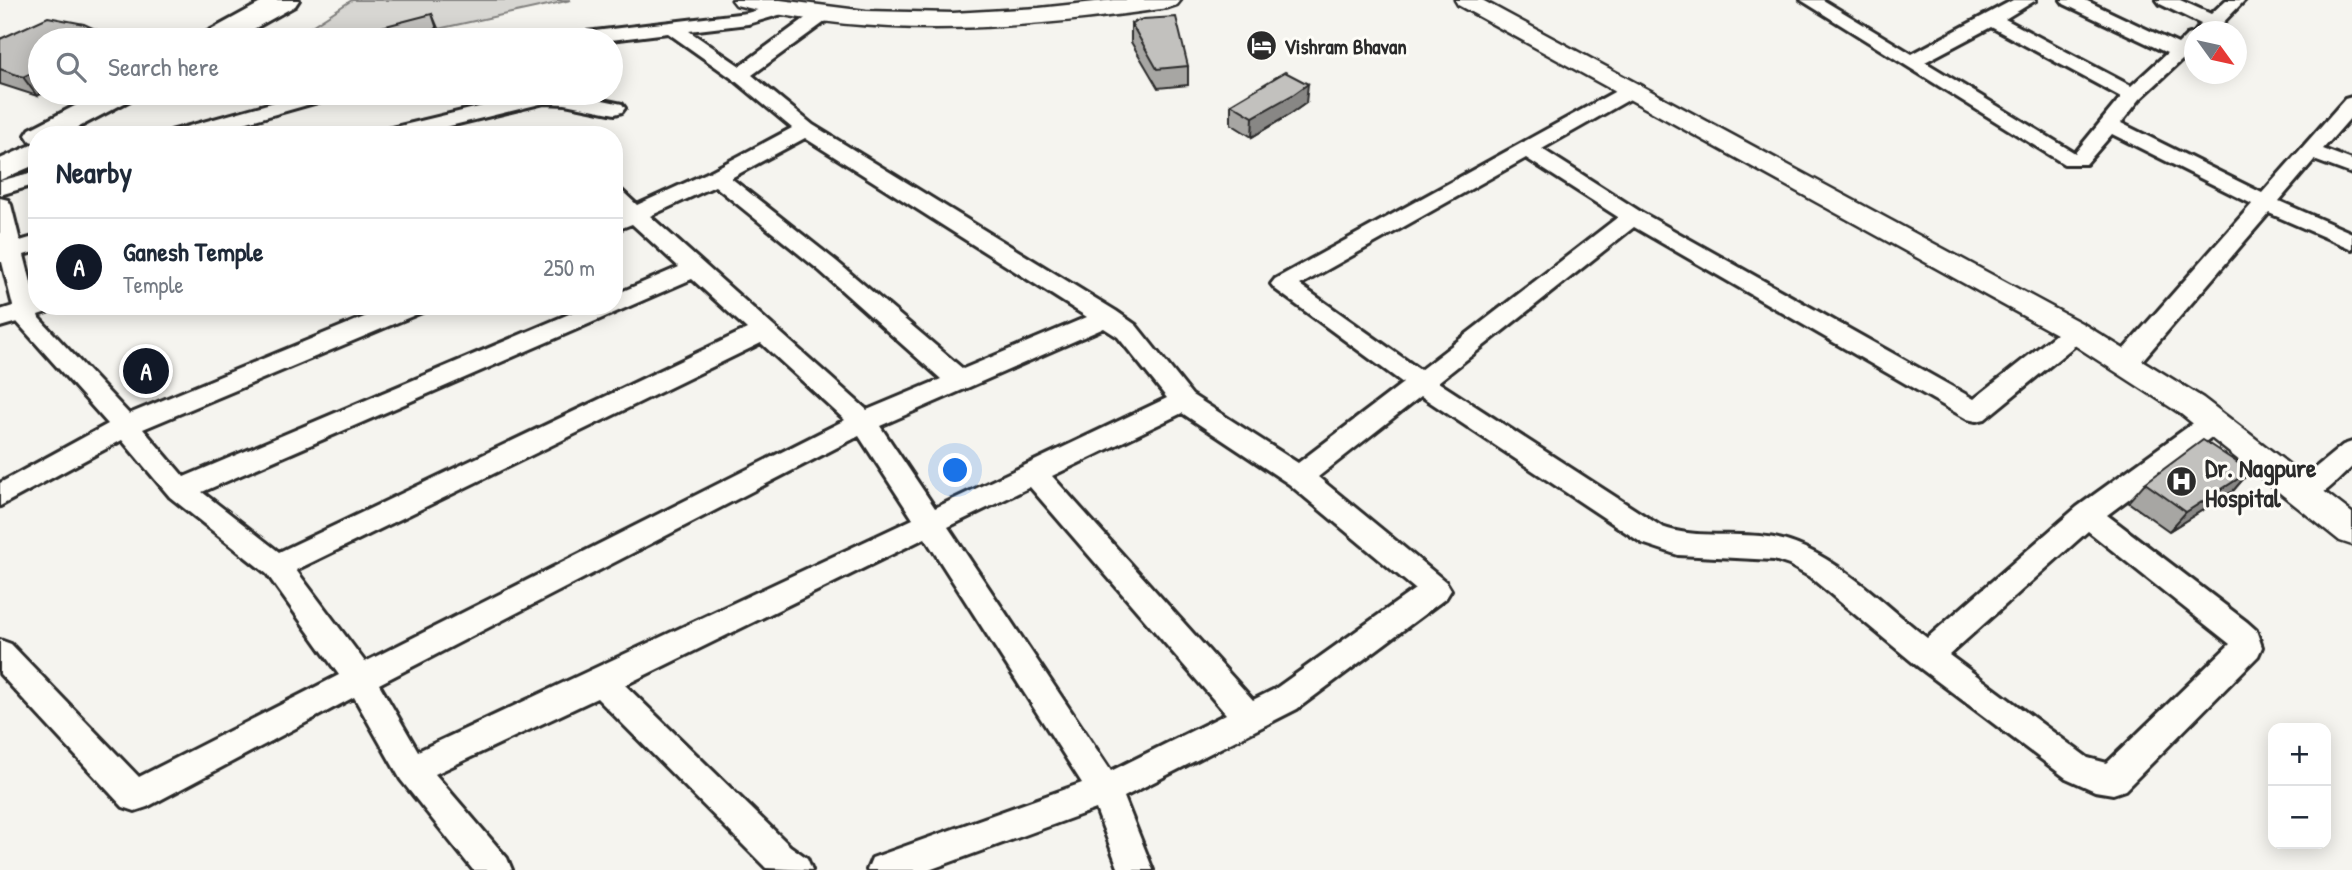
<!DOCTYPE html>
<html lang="en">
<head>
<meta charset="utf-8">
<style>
	:root { --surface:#fff; --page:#f2f2f3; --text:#1f2937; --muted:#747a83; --line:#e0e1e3; --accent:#111827 }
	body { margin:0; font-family:"Patrick Hand",sans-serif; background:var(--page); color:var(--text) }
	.controls { position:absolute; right:21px; bottom:21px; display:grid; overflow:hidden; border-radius:14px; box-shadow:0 4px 18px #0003 }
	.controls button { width:63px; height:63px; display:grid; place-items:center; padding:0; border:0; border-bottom:2px solid var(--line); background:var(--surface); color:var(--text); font:35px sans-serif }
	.compass { position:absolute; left:2184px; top:21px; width:63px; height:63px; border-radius:50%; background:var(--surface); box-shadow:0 4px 18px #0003; rotate:123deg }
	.you { position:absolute; left:956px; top:471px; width:24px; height:24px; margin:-18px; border:5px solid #fff; border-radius:50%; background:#1a73e8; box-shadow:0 0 0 10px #1a73e833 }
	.badge { display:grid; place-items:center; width:46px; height:46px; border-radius:50%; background:var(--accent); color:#fff; font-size:23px; font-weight:700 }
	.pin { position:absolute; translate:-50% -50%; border:4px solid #fff; box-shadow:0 2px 7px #0006 }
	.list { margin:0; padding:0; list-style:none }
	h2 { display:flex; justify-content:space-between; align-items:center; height:91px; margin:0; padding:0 28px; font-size:30px }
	h2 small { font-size:23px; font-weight:400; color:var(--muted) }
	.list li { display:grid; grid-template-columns:46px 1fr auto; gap:21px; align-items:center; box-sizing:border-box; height:98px; padding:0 28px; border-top:2px solid var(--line) }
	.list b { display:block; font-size:26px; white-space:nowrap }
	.list p { margin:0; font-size:23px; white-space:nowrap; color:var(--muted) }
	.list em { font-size:23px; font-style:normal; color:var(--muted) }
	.icon { flex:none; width:38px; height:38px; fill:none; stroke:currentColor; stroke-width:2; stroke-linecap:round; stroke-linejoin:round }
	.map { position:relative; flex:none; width:2352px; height:870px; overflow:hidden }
	.search { position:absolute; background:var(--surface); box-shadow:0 4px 18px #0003; left:28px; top:28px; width:595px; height:77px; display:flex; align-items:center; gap:18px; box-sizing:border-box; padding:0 24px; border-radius:38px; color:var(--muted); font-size:26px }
	.panel { position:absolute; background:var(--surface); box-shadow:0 4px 18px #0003; left:28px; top:126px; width:595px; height:189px; border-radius:28px }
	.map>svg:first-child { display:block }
	.green { fill:#d7d6d2; stroke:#81807e; stroke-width:2 }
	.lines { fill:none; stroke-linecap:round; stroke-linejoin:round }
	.minor-casing { stroke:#2b2b2b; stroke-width:6 }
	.tertiary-casing { stroke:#2b2b2b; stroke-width:5 }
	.secondary-casing { stroke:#2b2b2b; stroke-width:5 }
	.primary-casing { stroke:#2b2b2b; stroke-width:6 }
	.minor { fill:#fdfcf7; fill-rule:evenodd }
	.tertiary { fill:#fdfcf7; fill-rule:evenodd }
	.secondary { fill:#fdfcf7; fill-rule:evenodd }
	.primary { fill:#fdfcf7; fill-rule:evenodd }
	.wall { fill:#a7a6a3; stroke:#2b2b2b; stroke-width:2 }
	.shaded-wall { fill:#888785; stroke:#2b2b2b; stroke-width:2 }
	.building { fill:#c2c1be; stroke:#2b2b2b; stroke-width:2 }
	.labels { text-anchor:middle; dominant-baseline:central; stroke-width:6; stroke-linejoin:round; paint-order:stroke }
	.far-poi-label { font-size:21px; font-weight:bold; fill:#2b2b2b; stroke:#fdfcf7; text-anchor:start }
	.poi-label { font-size:26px; font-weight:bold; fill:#2b2b2b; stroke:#fdfcf7; text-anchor:start }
</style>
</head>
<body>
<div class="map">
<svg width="2352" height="870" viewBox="0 0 2352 870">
	<rect width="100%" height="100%" fill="#f5f4ef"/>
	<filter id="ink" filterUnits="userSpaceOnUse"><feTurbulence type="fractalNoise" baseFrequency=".0143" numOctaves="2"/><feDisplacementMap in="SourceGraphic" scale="14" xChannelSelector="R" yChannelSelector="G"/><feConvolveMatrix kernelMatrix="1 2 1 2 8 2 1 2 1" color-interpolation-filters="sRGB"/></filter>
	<g filter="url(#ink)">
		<polygon class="green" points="352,0 571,0 387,40 290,40"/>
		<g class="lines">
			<defs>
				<g id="minor">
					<path d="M1801,0h22l89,54 101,-54h23l-31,19 126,67 36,-33 -103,-49 -3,-4h24l93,44 9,-9 7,-2v16l-54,50 -19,24 141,70 83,-94 7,-2v19l-29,33 29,11v14l-38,-14 -35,41 73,32v16l-83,-36 -135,157 -9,3 -9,-3 -3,-6 3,-6 136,-154 -140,-70 -26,30h-22zM1991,27l130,70 -46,56 -150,-91z"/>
					<polygon points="2157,0 2180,0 2211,14 2226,0 2245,0 2214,32 2194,33 2201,24 2160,4"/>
					<path d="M783,3l6,1 3,4 -3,4 -41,12 -59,7 51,35 75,-55h14l2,4 -2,4 -77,56 61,50 303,186 20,14 56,70 106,68 105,-80 -128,-94 -4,-5 4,-5 350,-193h14l3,4 -3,4 -97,55 99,63 333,187 92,-73 9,-2 9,2 3,6 -3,6 -99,81 -9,2 -9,-2 -333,-192 -196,155 224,145c36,13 75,4 112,11 57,11 108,65 153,100l150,-131 126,-91 9,-2 9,2 4,7 -4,7 -114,85 140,107 9,8 6,17 -4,9 -133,134 -12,4 -18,-3 -29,-13 -150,-113 -106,-88 -21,-12 -15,-5 -96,-5 -36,-12 -221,-147 -103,81 128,105 5,8 -5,8 -149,111 -173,88 29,73h-34l-23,-61 -167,61h-62l5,-12 210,-75 -157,-245 -300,147 165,161 17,12 5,12 -46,-2 -169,-170 -162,76 72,84 5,12h-39l-72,-90 -47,-83 -207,110 -12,4 -12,-4 -123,-133v-34l11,4 128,133 200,-102 -72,-101 -97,-77 -48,-57 -122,66v-23l108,-59 -91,-102 -17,5v-17l13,-4 -11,-44h-2v-64l8,2 3,5 9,36 17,-5v15l-13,4 13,51h14l-4,6 -9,3 1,3 90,96 262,-108h35l-4,6 -279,117 41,48 404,-171h26v-11l65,-28 -47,-43 -18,7v-16l6,-2 -6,-5v-19l8,2 15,14 72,-33 83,-44 -59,-49 -65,-46 -57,7h-51l9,-6 178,-21zM805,138l282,179 -124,52 -127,-108 -105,-83zM1526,158l92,59 -198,153 -120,-85zM715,186l105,85 121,108 -74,31 -217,-194zM692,279l55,50 -468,223 -77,-60zM1104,328l14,9 49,61 -232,110 -55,-82zM761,343l84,77 -480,242 -69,-92zM1182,413l107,71 126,105 -140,100 -22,11 -201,-224zM859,436l54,83 -495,232 -39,-67zM1030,487l196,227 -115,57 -163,-244zM2088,531l142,113 -123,119 -19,-5 -139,-103z"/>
					<polygon points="307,93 338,93 335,97 202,135 168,135 171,131"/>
					<polygon points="537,93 569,93 622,104 625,108 622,112 615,114 565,104 544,103 413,135 376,135 379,131"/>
					<polygon points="37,171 37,184 0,195 0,181"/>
					<path d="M2352,442v25c-16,14 -36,40 -59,33l-4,-7 4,-7 50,-41z"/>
				</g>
				<polygon id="tertiary" points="1455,0 1482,0 2085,325 2203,398 2352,513 2352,545 2340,541 2181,414 2065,339 1458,5"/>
				<path id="secondary" d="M732,0h48l86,11 87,2 86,-5 75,-8h67l-4,5 -9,3c-144,21 -289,33 -432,-3z"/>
				<g id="primary">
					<polygon points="266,0 299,0 295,6 234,40 200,40 204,34"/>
					<polygon points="100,93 137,93 132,99 64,135 37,135 37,164 0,180 0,159 36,143 30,141 26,135 30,129"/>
				</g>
			</defs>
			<use href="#minor" class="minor-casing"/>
			<use href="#tertiary" class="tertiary-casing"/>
			<use href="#secondary" class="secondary-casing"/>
			<use href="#primary" class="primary-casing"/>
			<use href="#minor" class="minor"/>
			<use href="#tertiary" class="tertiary"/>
			<use href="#secondary" class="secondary"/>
			<use href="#primary" class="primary"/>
		</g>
		<g class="wall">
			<polygon points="1131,23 1188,66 1188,85 1158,88 1131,42"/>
			<polygon points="0,39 37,96 0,84"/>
			<polygon points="1306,103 1292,113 1252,137 1231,124 1231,104"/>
			<polygon points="2250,471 2233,491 2169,531 2128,502 2145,483"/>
		</g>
		<g class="shaded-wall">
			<polygon points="432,14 443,40 399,40"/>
			<polygon points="108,35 112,40 97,40"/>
			<polygon points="40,69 40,93 44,93 37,96 23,77"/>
			<polygon points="1308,84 1306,103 1292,113 1252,137 1253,117"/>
			<polygon points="2250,471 2233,491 2169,531 2186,512"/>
		</g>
		<g class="building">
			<polygon points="432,14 437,29 399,40 348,40 347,36"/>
			<polygon points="48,17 84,24 108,35 97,40 40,40 40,69 23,77 0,69 0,39"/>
			<polygon points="1176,17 1188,66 1157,69 1131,23 1143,19"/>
			<polygon points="1285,72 1308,84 1294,94 1253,117 1231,104"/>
			<polygon points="2203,440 2250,471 2186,512 2145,483"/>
		</g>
	</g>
	<defs>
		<symbol id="hotel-disc" viewBox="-11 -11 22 22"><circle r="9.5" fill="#2b2b2b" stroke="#fdfcf7"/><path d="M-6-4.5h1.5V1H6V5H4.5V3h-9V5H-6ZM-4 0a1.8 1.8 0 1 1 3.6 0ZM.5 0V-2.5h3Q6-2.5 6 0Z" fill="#fff"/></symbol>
		<symbol id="hospital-disc" viewBox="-11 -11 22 22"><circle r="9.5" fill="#2b2b2b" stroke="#fdfcf7"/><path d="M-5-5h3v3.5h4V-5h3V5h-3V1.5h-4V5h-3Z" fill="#fff"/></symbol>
	</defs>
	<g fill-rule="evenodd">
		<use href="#hotel-disc" x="1244" y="28" width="35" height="35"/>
		<use href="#hospital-disc" x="2164" y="464" width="35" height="35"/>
	</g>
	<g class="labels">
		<g class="far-poi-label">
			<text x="1284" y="46">Vishram Bhavan</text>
		</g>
		<g class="poi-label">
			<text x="2205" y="467">Dr. Nagpure<tspan x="2205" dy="30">Hospital</tspan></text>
		</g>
	</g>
</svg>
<div class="controls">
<button>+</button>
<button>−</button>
</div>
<svg class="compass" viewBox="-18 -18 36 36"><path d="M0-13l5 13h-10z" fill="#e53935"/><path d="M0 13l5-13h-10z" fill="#747a83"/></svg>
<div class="you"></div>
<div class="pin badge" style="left:146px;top:371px">A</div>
<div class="search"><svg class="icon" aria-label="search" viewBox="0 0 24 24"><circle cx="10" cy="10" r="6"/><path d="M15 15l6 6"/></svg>Search here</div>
<section class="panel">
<h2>Nearby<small></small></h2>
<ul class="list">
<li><span class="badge">A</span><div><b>Ganesh Temple</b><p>Temple</p></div><em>250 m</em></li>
</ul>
</section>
</div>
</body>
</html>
